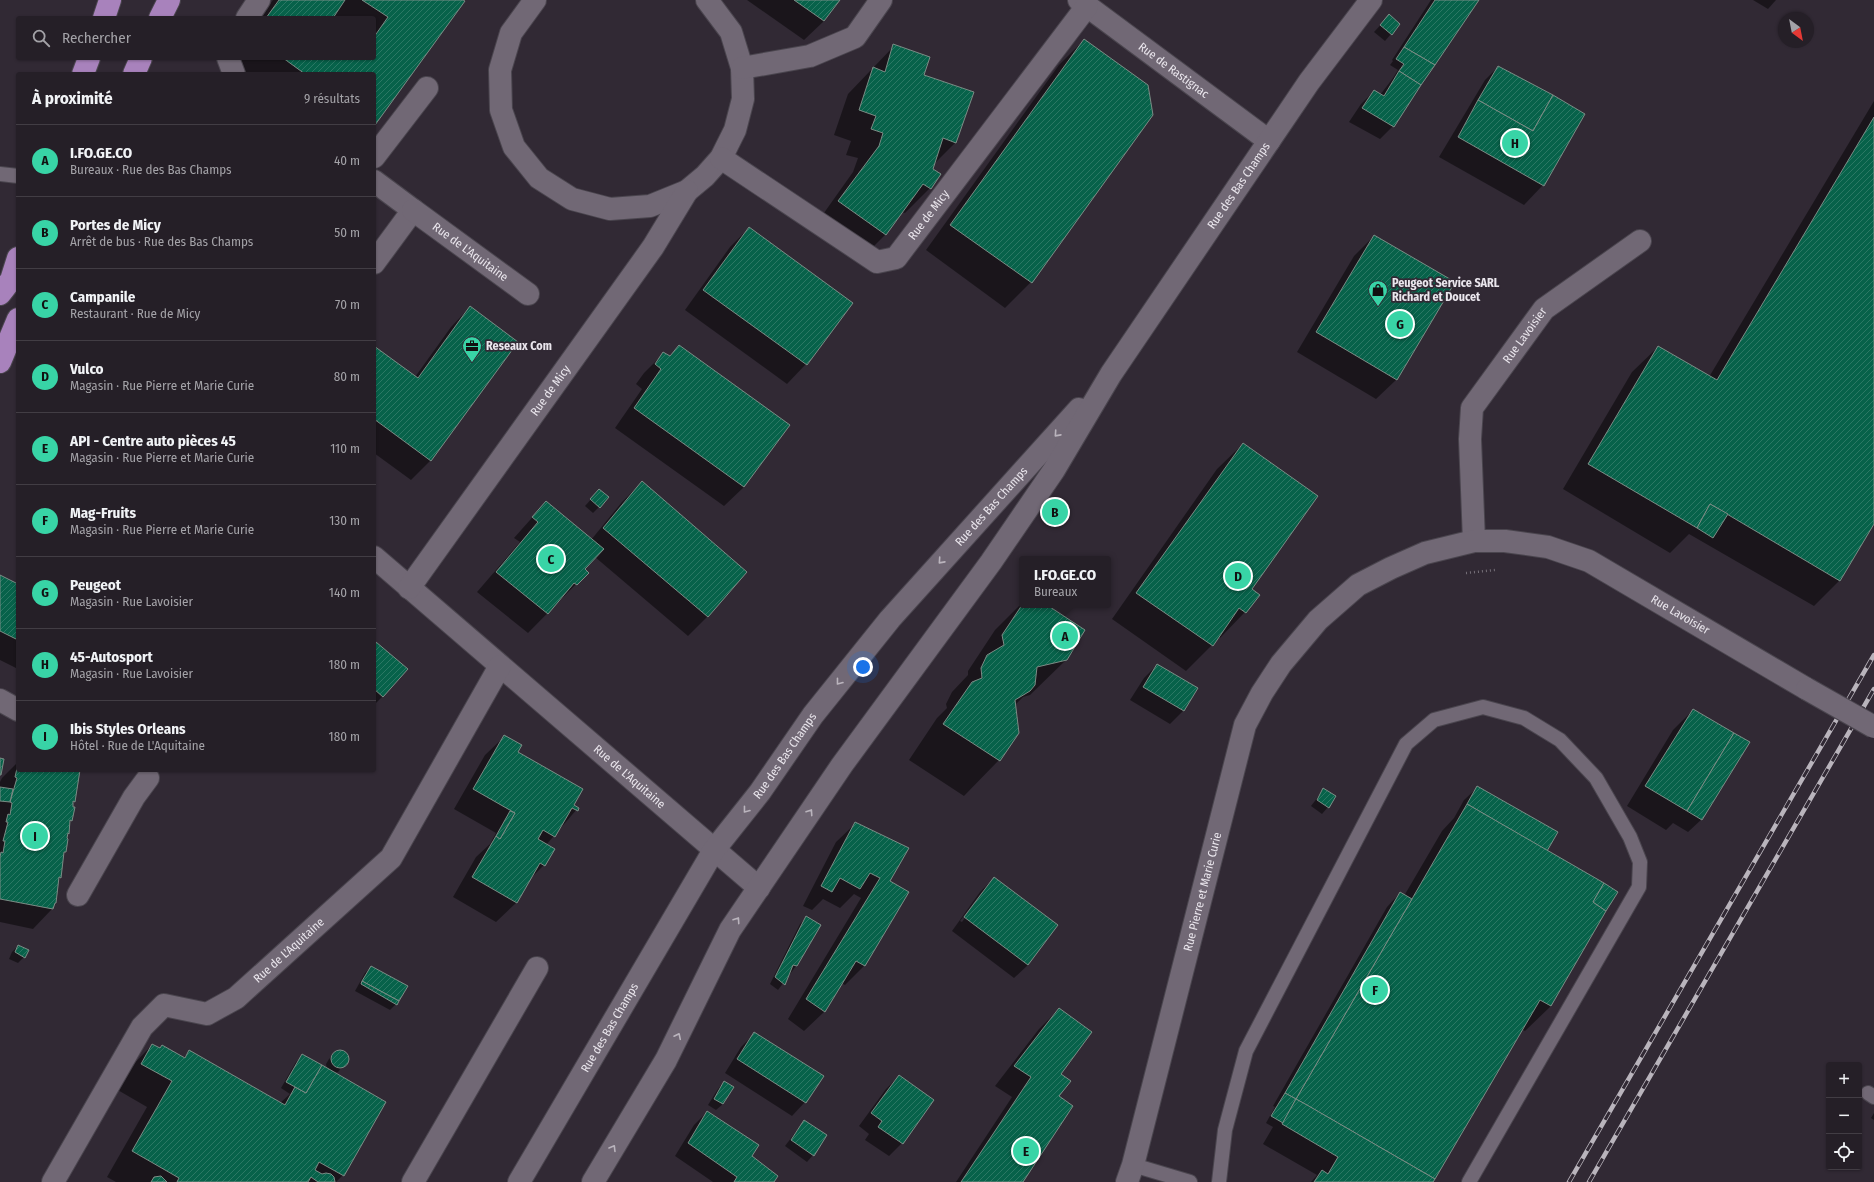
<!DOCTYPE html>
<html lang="fr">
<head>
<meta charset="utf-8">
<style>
	:root { --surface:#251f27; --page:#312c33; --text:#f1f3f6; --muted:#a3a2a7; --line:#423d44; --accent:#38d4a6 }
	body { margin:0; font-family:"Fira Sans Condensed",sans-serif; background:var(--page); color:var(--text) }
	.controls { position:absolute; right:12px; bottom:12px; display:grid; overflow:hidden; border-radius:4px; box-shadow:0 1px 3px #0004 }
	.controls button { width:36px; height:36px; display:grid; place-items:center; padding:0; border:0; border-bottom:1px solid var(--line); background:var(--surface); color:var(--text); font:20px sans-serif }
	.compass { position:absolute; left:1778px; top:12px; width:36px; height:36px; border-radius:50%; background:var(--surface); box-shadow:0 1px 3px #0004; rotate:148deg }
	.you { position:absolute; left:863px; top:667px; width:14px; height:14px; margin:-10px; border:3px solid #fff; border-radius:50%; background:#1a73e8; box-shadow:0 0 0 6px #1a73e833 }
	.badge { display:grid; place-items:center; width:26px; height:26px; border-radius:50%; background:var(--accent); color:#111; font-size:13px; font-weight:700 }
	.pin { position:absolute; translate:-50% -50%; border:2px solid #fff; box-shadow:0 1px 4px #0006 }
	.popup { position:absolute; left:1019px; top:556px; width:92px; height:52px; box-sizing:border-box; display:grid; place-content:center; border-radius:4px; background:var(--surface); filter:drop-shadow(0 1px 3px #0005); font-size:13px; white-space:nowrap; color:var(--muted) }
	.popup b { font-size:15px; color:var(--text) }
	.popup::after { content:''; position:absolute; left:50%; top:100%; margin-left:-8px; border:8px solid transparent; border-top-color:var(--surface) }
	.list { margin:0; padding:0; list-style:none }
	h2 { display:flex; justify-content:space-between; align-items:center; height:52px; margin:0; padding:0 16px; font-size:17px }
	h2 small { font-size:13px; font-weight:400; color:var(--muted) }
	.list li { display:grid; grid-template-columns:26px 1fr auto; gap:12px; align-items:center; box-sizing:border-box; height:72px; padding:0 16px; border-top:1px solid var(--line) }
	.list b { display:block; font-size:15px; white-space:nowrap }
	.list p { margin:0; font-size:13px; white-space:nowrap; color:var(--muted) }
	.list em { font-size:13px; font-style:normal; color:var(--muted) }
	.icon { flex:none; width:22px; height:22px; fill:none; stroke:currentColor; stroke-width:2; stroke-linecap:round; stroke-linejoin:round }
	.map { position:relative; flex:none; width:1874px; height:1182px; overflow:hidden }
	.search { position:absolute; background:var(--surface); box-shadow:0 1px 3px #0004; left:16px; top:16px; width:360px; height:44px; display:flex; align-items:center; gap:10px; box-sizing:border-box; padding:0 14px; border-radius:4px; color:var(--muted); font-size:15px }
	.panel { position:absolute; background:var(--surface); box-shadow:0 1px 3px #0004; left:16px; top:72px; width:360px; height:700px; border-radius:4px }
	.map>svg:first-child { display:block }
	.shadow { fill:#0007; fill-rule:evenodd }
	.building { fill:url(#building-hatch); stroke:#7b8c85 }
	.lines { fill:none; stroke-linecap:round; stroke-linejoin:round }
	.service-casing { stroke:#4a454e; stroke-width:16 }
	.minor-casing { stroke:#4a454e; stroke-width:24 }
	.tertiary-casing { stroke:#4a454e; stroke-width:24 }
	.motorway-casing { stroke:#4a454e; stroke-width:24 }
	.path { stroke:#767079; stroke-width:2.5; stroke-dasharray:1 3; stroke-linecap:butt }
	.service { stroke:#716875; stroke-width:14 }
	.minor { stroke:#716875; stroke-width:22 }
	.tertiary { stroke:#716875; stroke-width:22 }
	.motorway { stroke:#a882bc; stroke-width:22 }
	.rail-casing { stroke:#b9b4bc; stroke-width:4.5 }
	.rail { stroke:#312934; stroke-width:3; stroke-dasharray:9; stroke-linecap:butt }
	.tertiary-bridge-casing { stroke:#4a454e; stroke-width:24; stroke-linecap:butt }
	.tertiary-bridge { stroke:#716875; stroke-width:22 }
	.oneway { stroke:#bab4bd }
	.labels { text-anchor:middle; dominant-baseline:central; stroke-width:3.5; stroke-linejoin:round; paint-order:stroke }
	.street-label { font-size:12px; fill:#eae6ed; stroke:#312934 }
	.poi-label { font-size:12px; font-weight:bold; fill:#eae6ed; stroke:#312934; text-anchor:start }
</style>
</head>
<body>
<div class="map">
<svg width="1874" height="1182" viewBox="0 0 1874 1182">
	<defs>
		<pattern id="building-hatch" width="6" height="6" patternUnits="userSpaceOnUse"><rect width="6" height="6" fill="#07624a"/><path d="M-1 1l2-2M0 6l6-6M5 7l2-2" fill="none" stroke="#2b7864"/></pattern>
	</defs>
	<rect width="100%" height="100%" fill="#312934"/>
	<g class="shadow">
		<polygon points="273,0 461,0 464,2 374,125 374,74 244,74 231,58 374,58 374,18 260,18"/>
		<polygon points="747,0 839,0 824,21 804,40"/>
		<polygon points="1431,0 1478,0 1393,126 1380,139 1349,122 1361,104 1374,91 1380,95 1393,78 1398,70 1390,65 1393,61 1392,60"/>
		<polygon points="1753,0 1776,0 1768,9"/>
		<polygon points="1389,16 1391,34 1385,41 1374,32"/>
		<polygon points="1084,40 1152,115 1031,282 1005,308 926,250 1059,65"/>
		<polygon points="894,46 922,75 956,142 934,164 930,188 905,213 902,212 885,235 860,260 814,227 853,172 858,158 846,155 851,141 834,135 848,94"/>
		<polygon points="1498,67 1543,185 1524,205 1439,157 1485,80"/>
		<polygon points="1874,101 1874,523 1840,580 1814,606 1689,534 1670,553 1563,489 1632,372 1658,347 1709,377"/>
		<polygon points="749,228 806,364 787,384 685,310 730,247"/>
		<polygon points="1374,236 1453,282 1396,380 1376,399 1297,352 1354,256"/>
		<polygon points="470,307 517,342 430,461 411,480 374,453 374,347 415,377 451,327"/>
		<polygon points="679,346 744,487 724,506 615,428 642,389 636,384 644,373 664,353 669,356"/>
		<polygon points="1243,444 1251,589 1245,612 1220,638 1218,636 1212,645 1186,671 1112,619 1217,469"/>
		<polygon points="642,482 708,616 688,636 595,557 584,569 587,573 528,633 477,592 520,542 514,538 546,502 591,540 622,502"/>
		<polygon points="593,497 599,507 593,513 585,506"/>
		<polygon points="0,577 18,585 18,669 0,660"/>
		<polygon points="1022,603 1022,605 1045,605 1066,660 1030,695 1023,697 1014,706 999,760 964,796 909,760 937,718 947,708 946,704 952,692 968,675 968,671 995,630"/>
		<polygon points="374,646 383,696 374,705"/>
		<polygon points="1157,665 1196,688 1183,711 1170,724 1130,700 1144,678"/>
		<polygon points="1693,710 1702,819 1688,832 1673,823 1666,830 1627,806 1673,730"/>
		<polygon points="505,736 517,752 572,805 578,808 546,845 544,865 528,881 516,903 496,922 453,897 476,857 490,844 496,833 454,809 485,755"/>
		<polygon points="18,762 18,770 79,770 68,833 66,836 60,878 58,880 55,903 52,909 33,929 0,922 0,782 2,778"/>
		<polygon points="1478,787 1545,850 1551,1006 1525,1031 1521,1029 1432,1182 1311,1182 1317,1175 1263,1144 1273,1127 1266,1123 1275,1107 1273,1106 1387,907 1400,893 1404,896 1442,831 1454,818 1464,800"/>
		<polygon points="1324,789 1328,807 1322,814 1311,806"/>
		<polygon points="856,823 888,882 907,893 864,966 845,985 841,983 824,1012 804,1031 788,1019 861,898 854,894 840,908 823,899 812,910 803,906 836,842"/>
		<path d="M994,878l34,87 -14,13 -62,-47 28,-39zM982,892h2l-22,30 -2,-1z"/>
		<polygon points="806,918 796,966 778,990 770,984 800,924"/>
		<polygon points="18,946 24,957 18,963 9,959 12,952"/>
		<polygon points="371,967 396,1004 390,1010 355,991 365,973"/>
		<polygon points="1059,1009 1060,1074 1058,1097 1021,1182 956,1182 1012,1097 995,1086 1039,1029"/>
		<polygon points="754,1034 822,1077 805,1102 792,1116 725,1073 741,1047"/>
		<polygon points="152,1045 183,1058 190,1052 280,1103 290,1094 281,1088 296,1062 302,1056 327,1069 326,1064 329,1059 336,1052 342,1052 346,1055 347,1060 338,1072 334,1073 343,1175 336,1182 116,1182 107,1177 147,1107 116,1089 127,1071"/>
		<polygon points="899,1076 902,1143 889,1156 865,1140 869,1134 859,1126 886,1089"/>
		<polygon points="724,1082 723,1104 716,1110 708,1105 718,1089"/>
		<polygon points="707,1112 750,1156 772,1182 713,1182 675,1156 694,1125"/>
		<polygon points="1874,1113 1874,1120 1871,1118"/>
		<polygon points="804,1121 813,1155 807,1162 785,1146"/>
	</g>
	<g class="building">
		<polygon points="279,0 345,0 333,18 266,18"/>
		<polygon points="362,0 463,0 465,1 375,125 374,74 305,74 283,58 374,58 374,37 388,17"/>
		<polygon points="794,0 840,0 824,21"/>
		<polygon points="1435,0 1479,0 1435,65 1404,47"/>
		<polygon points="1389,14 1400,24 1392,35 1380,25"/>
		<polygon points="1084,39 1148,85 1153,115 1032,283 950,225"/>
		<polygon points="893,44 930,57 924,75 974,92 956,143 943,138 933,169 941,174 931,189 923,184 886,235 838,201 879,146 883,133 871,129 876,116 859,110 873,67 885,72"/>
		<polygon points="1404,47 1435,65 1421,85 1399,71 1404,64 1396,59"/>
		<polygon points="1498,66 1553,95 1533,131 1478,100"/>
		<polygon points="1399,71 1421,85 1394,127 1362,108 1374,90 1384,96"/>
		<polygon points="1553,95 1585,114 1544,186 1458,137 1478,100 1533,131"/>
		<polygon points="1874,117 1874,524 1840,581 1710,504 1697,528 1588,464 1658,346 1717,380"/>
		<polygon points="749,227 853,303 807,365 703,290"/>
		<polygon points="1374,235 1455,282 1397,380 1316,332"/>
		<polygon points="470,306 518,342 431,461 374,419 374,346 418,378"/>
		<polygon points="679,345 790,425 744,487 634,408 661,369 655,364 663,352 670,356"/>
		<polygon points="1243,443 1318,496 1252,589 1260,595 1246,613 1239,608 1213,646 1136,593"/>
		<polygon points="642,481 747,572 708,617 603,528"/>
		<polygon points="599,489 609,497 600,508 590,499"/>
		<polygon points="546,501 604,549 585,569 589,573 577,585 574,583 548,614 496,572 538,522 532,517"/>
		<polygon points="1710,504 1728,514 1713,538 1697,528"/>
		<polygon points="0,575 18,584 18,640 0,631"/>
		<polygon points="1022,605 1047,605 1085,630 1067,660 1037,667 1035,685 1030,691 1015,700 1019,733 1000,761 943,724 972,682 982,678 981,668 987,655 1004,645 1002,635"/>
		<polygon points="376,642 408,669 383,697 374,689 374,645"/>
		<polygon points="1157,664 1198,688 1184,711 1143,687"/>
		<polygon points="1693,709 1734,733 1687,811 1645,786"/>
		<polygon points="1734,733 1750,742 1702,820 1687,811"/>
		<polygon points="504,735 522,745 518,752 583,789 574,805 579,808 578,811 572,808 555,837 543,830 538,839 555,849 545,866 540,863 517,903 472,877 496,836 500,839 515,813 473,789"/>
		<polygon points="0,758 4,759 1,775 0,775"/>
		<polygon points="18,764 18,770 80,770 75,802 73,801 73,807 75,807 72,821 70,820 69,834 68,833 67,838 68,839 66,852 64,852 61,878 59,877 56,903 55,903 53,909 0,899 0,857 1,852 3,853 5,841 3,841 8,822 6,822 8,814 10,815 12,803 10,802 17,778 15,777"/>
		<polygon points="1477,786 1558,832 1547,851 1467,804"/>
		<polygon points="0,787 13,789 10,802 0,801"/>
		<polygon points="1323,788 1336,796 1329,808 1317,800"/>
		<polygon points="1467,804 1604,883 1593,902 1606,911 1551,1006 1540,1000 1435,1179 1296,1099"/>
		<polygon points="510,811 515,813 500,839 496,836"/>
		<polygon points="855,822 909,848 890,881 909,892 865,966 856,961 825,1012 806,999 880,878 870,873 860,889 840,878 832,892 821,886"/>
		<polygon points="994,877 1058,925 1028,965 964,917"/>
		<polygon points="1604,883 1618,892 1606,911 1593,902"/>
		<polygon points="1400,892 1412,899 1296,1099 1285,1093"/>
		<polygon points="806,916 821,925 797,966 793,965 785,985 775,977"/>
		<polygon points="18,945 29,950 25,958 15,952"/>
		<polygon points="371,966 408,986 399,1001 362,981"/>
		<polygon points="362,981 399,1001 397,1005 361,984"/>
		<polygon points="1059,1008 1092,1032 1061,1074 1071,1081 1059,1096 1073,1106 1023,1182 961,1182 1031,1077 1014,1066"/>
		<polygon points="754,1032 824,1076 806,1103 737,1059"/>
		<polygon points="152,1044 160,1048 162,1045 185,1058 189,1050 285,1105 295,1087 306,1093 322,1065 386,1102 344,1176 319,1162 315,1170 322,1174 326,1173 331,1174 334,1177 335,1182 318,1182 311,1177 308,1182 177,1182 179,1178 132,1151 172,1081 141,1064"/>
		<circle cx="340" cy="1059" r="9"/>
		<polygon points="302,1054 322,1065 306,1093 286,1082"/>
		<polygon points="899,1075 934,1100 903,1144 878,1127 882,1121 871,1113"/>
		<polygon points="724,1081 734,1087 723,1104 714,1099"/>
		<polygon points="1285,1093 1296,1099 1283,1123 1271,1116"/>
		<polygon points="1296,1099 1307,1105 1435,1179 1433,1182 1314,1182 1322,1170 1328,1174 1338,1157 1282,1124"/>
		<polygon points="707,1111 759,1145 752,1156 778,1176 774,1182 734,1182 737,1177 688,1143"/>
		<polygon points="804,1120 827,1135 814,1156 791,1140"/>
		<polygon points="161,1176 167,1182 151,1182 154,1177"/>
	</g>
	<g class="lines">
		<defs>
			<g id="service">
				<polyline points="0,174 18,176"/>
				<polyline points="1868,1093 1874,1097"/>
				<polyline points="1133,1165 1190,1182"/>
				<polyline points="1219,1182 1225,1130 1246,1051 1406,744 1434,720 1483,707 1524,718 1560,740 1596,778 1630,837 1640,862 1639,887 1469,1182"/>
			</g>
			<g id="minor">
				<polyline points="535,0 511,33 500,70 501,110 514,147 539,178 572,199 610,209 650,206 687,191 705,176 721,158 735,130 743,99 742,68 731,32 707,0"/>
				<path id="s1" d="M1079,0l190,141"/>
				<polyline points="247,18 259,0"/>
				<polyline points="228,58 234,74"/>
				<polyline points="742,68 810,56 855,37 881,0"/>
				<polyline points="374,157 427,88"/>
				<path id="s2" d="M721,158l156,104 19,-4 191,-252"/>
				<polyline points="374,181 413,210 374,263"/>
				<path id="s3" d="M413,210l115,84"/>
				<path id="s4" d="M1474,541l-4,-102 2,-31 72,-99 96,-68"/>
				<path id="s5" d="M374,557l385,331"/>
				<path id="s6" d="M409,588l244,-341 34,-56"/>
				<polyline points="0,700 18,710"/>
				<polyline points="78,895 134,797 148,778"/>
				<path id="s7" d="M53,1182l89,-155 22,-22 43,9 29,-16 155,-140 109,-192"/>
				<polyline points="413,1182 537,968"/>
				<path id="s8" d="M519,1182l195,-332 46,-58 53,-77 77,-96 189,-210"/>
				<path id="s9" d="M593,1182l73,-122 64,-130 112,-165 149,-203 63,-92 57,-96 198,-292 62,-82"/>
			</g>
			<g id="tertiary">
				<path id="s10" d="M1127,1182l6,-17 112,-440 17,-32 19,-29 37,-44 40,-35 33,-17 34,-15 49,-12h31l43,6 41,14 218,128"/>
			</g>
			<g id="motorway">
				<polyline points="104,18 110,0"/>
				<polyline points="160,18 169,0"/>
				<polyline points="83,74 89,58"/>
				<polyline points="134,74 141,58"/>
				<polyline points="0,294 11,280 18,258"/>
				<polyline points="0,362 18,319"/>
			</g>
		</defs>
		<use href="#service" class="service-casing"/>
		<use href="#minor" class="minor-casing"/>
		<use href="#tertiary" class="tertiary-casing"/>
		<use href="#motorway" class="motorway-casing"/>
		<polyline class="path" points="1466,573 1495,570"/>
		<use href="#service" class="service"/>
		<use href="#minor" class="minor"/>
		<use href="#tertiary" class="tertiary"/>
		<use href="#motorway" class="motorway"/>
		<defs>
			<g id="rail">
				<polyline points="1569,1182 1874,655"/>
				<polyline points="1589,1182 1874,689"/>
			</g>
		</defs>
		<use href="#rail" class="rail-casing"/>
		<use href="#rail" class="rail"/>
		<defs>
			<polyline id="tertiary-bridge" points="1807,689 1874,727"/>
		</defs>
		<use href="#tertiary-bridge" class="tertiary-bridge-casing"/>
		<use href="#tertiary-bridge" class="tertiary-bridge"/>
	</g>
	<defs><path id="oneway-chevron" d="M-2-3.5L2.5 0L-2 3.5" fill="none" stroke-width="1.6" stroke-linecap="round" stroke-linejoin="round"/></defs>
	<g class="oneway">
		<use href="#oneway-chevron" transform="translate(1057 434) rotate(132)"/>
		<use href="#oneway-chevron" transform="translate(941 561) rotate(132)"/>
		<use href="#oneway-chevron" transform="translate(839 682) rotate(128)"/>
		<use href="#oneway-chevron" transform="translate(746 810) rotate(128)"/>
		<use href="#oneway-chevron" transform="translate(810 812) rotate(-56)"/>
		<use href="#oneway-chevron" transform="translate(737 920) rotate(-56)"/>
		<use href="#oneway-chevron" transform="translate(678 1036) rotate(-64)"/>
		<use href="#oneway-chevron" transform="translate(613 1148) rotate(-59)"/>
	</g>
	<defs>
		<symbol id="shop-pin" viewBox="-11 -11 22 30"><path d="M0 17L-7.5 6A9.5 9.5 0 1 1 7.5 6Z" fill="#38d4a6" stroke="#312934"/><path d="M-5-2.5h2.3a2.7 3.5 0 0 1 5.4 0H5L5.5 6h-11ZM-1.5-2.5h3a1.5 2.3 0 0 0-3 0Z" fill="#111"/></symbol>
		<symbol id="office-pin" viewBox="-11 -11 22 30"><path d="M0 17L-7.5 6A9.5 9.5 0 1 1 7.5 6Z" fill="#38d4a6" stroke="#312934"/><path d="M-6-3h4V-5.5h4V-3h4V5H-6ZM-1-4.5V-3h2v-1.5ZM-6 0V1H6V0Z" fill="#111"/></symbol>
	</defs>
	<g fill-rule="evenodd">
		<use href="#shop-pin" x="1367" y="279" width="22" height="30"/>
		<use href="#office-pin" x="461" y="335" width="22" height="30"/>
	</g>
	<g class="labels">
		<g class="street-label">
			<text stroke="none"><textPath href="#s1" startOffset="118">Rue de Rastignac</textPath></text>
			<text stroke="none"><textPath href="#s9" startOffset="1189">Rue des Bas Champs</textPath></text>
			<text stroke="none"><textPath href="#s2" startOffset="261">Rue de Micy</textPath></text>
			<text stroke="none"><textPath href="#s3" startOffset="71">Rue de L'Aquitaine</textPath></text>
			<text stroke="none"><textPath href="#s4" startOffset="223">Rue Lavoisier</textPath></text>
			<text stroke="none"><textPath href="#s6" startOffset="243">Rue de Micy</textPath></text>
			<text stroke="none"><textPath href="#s8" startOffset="827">Rue des Bas Champs</textPath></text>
			<text stroke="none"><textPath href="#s10" startOffset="1002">Rue Lavoisier</textPath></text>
			<text stroke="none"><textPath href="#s8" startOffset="503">Rue des Bas Champs</textPath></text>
			<text stroke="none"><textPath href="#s5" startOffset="337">Rue de L'Aquitaine</textPath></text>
			<text stroke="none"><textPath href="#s10" startOffset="300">Rue Pierre et Marie Curie</textPath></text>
			<text stroke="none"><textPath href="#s7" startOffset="358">Rue de L'Aquitaine</textPath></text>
			<text stroke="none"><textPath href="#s8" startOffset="179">Rue des Bas Champs</textPath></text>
		</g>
		<g class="poi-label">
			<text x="1392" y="283">Peugeot Service SARL<tspan x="1392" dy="14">Richard et Doucet</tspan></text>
			<text x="486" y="346">Reseaux Com</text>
		</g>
	</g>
</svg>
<div class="controls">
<button>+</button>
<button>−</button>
<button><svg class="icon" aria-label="locate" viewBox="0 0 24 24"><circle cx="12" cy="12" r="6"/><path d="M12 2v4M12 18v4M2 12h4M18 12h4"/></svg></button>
</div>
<svg class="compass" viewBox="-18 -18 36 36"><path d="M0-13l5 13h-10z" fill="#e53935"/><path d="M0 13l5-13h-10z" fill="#a3a2a7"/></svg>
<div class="you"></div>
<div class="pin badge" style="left:1065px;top:636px">A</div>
<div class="popup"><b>I.FO.GE.CO</b>Bureaux</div>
<div class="pin badge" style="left:1055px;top:512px">B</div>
<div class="pin badge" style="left:551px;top:559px">C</div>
<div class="pin badge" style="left:1238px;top:576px">D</div>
<div class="pin badge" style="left:1026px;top:1151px">E</div>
<div class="pin badge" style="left:1375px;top:990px">F</div>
<div class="pin badge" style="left:1400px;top:324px">G</div>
<div class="pin badge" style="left:1515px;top:143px">H</div>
<div class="pin badge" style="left:35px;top:836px">I</div>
<div class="search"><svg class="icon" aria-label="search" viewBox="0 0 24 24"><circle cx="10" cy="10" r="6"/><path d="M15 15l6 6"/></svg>Rechercher</div>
<section class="panel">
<h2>À proximité<small>9 résultats</small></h2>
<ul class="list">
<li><span class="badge">A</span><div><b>I.FO.GE.CO</b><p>Bureaux · Rue des Bas Champs</p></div><em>40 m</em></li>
<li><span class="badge">B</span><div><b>Portes de Micy</b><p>Arrêt de bus · Rue des Bas Champs</p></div><em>50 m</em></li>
<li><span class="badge">C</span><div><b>Campanile</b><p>Restaurant · Rue de Micy</p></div><em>70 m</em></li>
<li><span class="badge">D</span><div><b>Vulco</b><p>Magasin · Rue Pierre et Marie Curie</p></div><em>80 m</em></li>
<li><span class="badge">E</span><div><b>API - Centre auto pièces 45</b><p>Magasin · Rue Pierre et Marie Curie</p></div><em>110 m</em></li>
<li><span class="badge">F</span><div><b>Mag-Fruits</b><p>Magasin · Rue Pierre et Marie Curie</p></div><em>130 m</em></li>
<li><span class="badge">G</span><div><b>Peugeot</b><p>Magasin · Rue Lavoisier</p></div><em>140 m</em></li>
<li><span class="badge">H</span><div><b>45-Autosport</b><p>Magasin · Rue Lavoisier</p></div><em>180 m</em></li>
<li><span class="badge">I</span><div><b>Ibis Styles Orleans</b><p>Hôtel · Rue de L'Aquitaine</p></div><em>180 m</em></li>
</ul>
</section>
</div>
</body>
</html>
